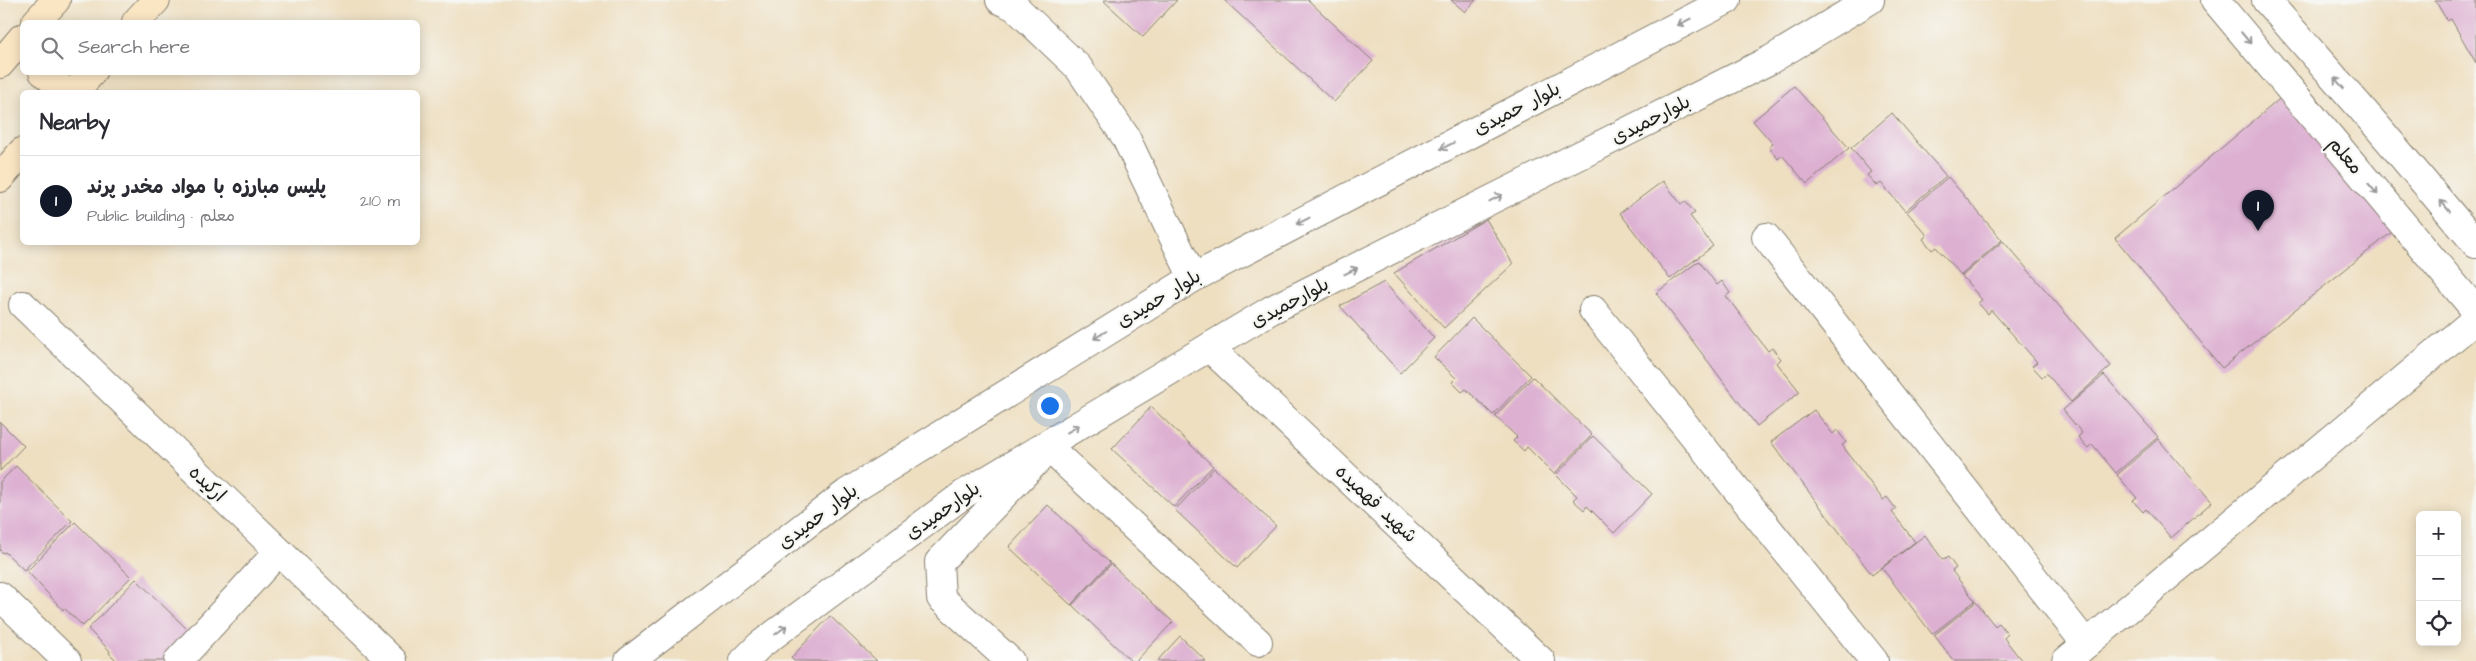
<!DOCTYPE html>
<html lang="en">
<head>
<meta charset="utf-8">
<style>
	:root { --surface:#fff; --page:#f2f2f3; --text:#2b2b33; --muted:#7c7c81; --line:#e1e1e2; --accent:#111827 }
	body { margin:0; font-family:"Architects Daughter","Playpen Sans Arabic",sans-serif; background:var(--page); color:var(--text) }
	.controls { position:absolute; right:15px; bottom:15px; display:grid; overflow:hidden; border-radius:8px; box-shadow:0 2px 12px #0003 }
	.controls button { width:45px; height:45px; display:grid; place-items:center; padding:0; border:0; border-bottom:1px solid var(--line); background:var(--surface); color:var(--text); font:25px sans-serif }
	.you { position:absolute; left:1049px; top:405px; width:18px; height:18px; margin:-12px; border:4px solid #fff; border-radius:50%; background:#1a73e8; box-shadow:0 0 0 8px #1a73e833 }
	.badge { display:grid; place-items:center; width:32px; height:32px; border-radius:50%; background:var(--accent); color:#fff; font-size:16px; font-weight:700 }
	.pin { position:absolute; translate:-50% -41px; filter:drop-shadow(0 1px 2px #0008) }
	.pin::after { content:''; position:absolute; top:26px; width:18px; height:15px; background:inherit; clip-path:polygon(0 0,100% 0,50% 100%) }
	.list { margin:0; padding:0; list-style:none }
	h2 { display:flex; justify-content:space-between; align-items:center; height:65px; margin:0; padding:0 20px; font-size:21px }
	h2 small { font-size:16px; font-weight:400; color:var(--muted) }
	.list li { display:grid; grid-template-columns:32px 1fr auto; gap:15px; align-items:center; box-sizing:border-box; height:90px; padding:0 20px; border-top:1px solid var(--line) }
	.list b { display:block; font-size:19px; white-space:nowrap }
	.list p { margin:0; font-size:16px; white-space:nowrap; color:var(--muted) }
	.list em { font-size:16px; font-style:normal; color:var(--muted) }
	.icon { flex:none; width:28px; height:28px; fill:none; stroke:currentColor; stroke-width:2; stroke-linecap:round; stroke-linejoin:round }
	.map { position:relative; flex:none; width:2476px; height:661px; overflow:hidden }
	.search { position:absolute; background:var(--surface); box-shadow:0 2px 12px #0003; left:20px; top:20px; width:400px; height:55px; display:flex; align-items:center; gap:12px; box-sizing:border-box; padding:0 18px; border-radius:8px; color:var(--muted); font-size:19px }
	.panel { position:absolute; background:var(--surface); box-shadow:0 2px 12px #0003; left:20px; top:90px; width:400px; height:155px; border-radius:8px }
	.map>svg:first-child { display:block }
	.building { fill:#ddb0d2 }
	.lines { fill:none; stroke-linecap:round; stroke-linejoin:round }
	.minor-casing { stroke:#857e6e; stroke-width:30 }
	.tertiary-casing { stroke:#857e6e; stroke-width:30 }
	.secondary-casing { stroke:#857e6e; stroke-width:30 }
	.minor { stroke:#fff; stroke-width:28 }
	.tertiary { stroke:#fff; stroke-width:28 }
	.secondary { stroke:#fbe6c4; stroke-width:28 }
	.oneway { stroke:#999 }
	.labels { text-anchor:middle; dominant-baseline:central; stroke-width:4.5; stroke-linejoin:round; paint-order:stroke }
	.street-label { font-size:19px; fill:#1c1c1c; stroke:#f6f6f2 }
</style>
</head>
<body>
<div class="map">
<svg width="2476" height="661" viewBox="0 0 2476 661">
	<rect width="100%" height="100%" fill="#f6f6f2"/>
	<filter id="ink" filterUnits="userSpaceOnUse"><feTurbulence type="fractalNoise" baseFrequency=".02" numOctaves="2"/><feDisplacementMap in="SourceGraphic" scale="10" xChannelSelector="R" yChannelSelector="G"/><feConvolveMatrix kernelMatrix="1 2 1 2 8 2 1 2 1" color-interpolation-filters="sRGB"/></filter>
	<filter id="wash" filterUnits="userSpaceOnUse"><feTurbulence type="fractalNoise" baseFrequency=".0096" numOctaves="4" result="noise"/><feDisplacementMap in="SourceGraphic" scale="20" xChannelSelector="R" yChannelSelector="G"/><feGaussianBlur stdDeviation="1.12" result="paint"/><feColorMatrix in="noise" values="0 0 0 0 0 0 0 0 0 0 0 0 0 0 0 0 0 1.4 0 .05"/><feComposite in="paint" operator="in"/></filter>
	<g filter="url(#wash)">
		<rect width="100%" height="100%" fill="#eedfc1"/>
		<g id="blocks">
			<g class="building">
				<polygon points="1103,0 1177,0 1143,37"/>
				<polygon points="1224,0 1308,0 1373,61 1334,102"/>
				<polygon points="1451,0 1476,0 1465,12"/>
				<polygon points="2435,0 2476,0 2476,63 2451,19 2447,21"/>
				<polygon points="1794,86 1849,148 1807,184 1782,155 1778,159 1769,147 1773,144 1753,121"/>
				<polygon points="2290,90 2402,224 2222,368 2115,238"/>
				<polygon points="1892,113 1946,176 1905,211 1881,183 1877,186 1867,175 1871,172 1851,148"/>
				<polygon points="1948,177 2002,240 1961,275 1936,247 1932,250 1923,239 1927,235 1907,212"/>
				<polygon points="1663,181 1681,204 1685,201 1695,213 1690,216 1713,246 1670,279 1620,213"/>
				<polygon points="1486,219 1513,264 1444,328 1394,273"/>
				<polygon points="2003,241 2111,366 2071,402 2046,373 2042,377 2032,366 2037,362 1991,310 1988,314 1978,303 1982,300 1962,276"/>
				<polygon points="1699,261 1717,285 1722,281 1730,293 1726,296 1768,351 1772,348 1781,359 1777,363 1800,392 1757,426 1656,293"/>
				<polygon points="1384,282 1434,338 1400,373 1340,306"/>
				<polygon points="1472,318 1531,376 1493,415 1466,389 1462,392 1452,382 1456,378 1434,357"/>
				<polygon points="2104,375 2158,437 2116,473 2092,444 2088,448 2078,437 2082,433 2063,410"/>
				<polygon points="1533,377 1592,435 1554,474 1527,447 1524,451 1513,441 1517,437 1495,416"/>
				<polygon points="1151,407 1213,466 1174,507 1112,449"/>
				<polygon points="1814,410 1833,434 1837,430 1846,442 1842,445 1883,500 1887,497 1896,509 1892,512 1915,542 1872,575 1771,442"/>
				<polygon points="0,422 24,446 0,471"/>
				<polygon points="1593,436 1652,494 1614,533 1587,506 1584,510 1573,500 1577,496 1556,475"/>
				<polygon points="2158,439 2212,502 2171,538 2146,509 2143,512 2133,501 2137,498 2117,475"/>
				<polygon points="16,466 72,521 24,570 5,552 3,553 0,550 0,482"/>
				<polygon points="1214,468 1276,526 1237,568 1175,510"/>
				<polygon points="1048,505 1110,563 1071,605 1009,547"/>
				<polygon points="75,522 131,577 83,626 64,608 63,610 27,571"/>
				<polygon points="1925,535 1943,560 1948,557 1956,568 1952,571 1975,601 1932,634 1882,568"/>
				<polygon points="1111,564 1173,622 1136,661 1131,661 1072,605"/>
				<polygon points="136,579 192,634 166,661 117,661 109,653 110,651 88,629"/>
				<polygon points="1976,602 1995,626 1999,623 2008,634 2004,638 2022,661 1954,661 1934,635"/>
				<polygon points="830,616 877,661 794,661 791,658"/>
				<polygon points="1180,636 1206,661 1157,661"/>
			</g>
		</g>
	</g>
	<g filter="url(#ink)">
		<use href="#blocks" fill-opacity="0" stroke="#857e6e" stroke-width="1"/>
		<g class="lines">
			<defs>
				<g id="minor">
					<polyline points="1000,0 1015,7 1078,67 1125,136 1193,278"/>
					<polyline points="1766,237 2086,644"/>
					<polyline points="23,305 393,661"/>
					<polyline points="1593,310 1874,661"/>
					<polyline points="1210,348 1541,661"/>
					<polyline points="0,596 67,661"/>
					<polyline points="178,661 278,552"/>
					<polyline points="1010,661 941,598 939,562 1049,448 1258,642"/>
					<polyline points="2066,661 2476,319"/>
				</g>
				<g id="tertiary">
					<polyline points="2215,0 2476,311"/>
					<polyline points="2266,0 2375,124 2476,244"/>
					<polyline points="629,661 847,493 1193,278 1727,0"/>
					<polyline points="744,661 760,645 964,494 1271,310 1770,60 1870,0"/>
				</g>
				<g id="secondary">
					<polyline points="36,22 56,0"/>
					<polyline points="136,22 156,0"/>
					<polyline points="0,64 22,38"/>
					<polyline points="43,72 66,92"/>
					<polyline points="75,92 92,72"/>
					<polyline points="0,178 22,152"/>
				</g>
			</defs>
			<use href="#minor" class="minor-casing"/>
			<use href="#tertiary" class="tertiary-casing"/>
			<use href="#secondary" class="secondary-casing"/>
			<use href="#minor" class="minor"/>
			<use href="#tertiary" class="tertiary"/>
			<use href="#secondary" class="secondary"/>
		</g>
		<defs><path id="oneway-shaft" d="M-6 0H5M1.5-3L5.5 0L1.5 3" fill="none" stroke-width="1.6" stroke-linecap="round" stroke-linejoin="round" transform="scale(1.25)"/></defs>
		<g class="oneway">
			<use href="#oneway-shaft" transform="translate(1684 22) rotate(153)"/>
			<use href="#oneway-shaft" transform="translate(2246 38) rotate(50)"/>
			<use href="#oneway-shaft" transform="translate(2339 83) rotate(-132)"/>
			<use href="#oneway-shaft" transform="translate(1447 146) rotate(153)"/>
			<use href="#oneway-shaft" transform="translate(2373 189) rotate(50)"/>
			<use href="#oneway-shaft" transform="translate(1496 198) rotate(-27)"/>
			<use href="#oneway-shaft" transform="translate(2445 206) rotate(-130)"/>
			<use href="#oneway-shaft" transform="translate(1303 221) rotate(153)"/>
			<use href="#oneway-shaft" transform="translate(1351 271) rotate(-26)"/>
			<use href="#oneway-shaft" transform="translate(1100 335) rotate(148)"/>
			<use href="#oneway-shaft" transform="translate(1073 429) rotate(-31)"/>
			<use href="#oneway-shaft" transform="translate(781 630) rotate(-37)"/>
		</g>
	</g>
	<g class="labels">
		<g class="street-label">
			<text transform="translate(1517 109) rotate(-27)">بلوار حمیدی</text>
			<text transform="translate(1651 120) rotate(-27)">بلوارحمیدی</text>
			<text transform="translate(2345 156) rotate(50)">معلم</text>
			<text transform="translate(1159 299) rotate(-31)">بلوار حمیدی</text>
			<text transform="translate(1290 303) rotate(-28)">بلوارحمیدی</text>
			<text transform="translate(207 484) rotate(44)">ارکیده</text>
			<text transform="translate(1376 504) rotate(43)">شهید فهمیده</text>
			<text transform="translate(943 511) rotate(-35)">بلوارحمیدی</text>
			<text transform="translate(818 517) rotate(-37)">بلوار حمیدی</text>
		</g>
	</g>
</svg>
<div class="controls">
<button>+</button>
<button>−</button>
<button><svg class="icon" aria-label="locate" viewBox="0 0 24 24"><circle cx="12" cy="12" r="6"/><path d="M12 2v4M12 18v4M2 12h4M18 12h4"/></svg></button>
</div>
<div class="you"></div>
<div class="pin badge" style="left:2258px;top:231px">1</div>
<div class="search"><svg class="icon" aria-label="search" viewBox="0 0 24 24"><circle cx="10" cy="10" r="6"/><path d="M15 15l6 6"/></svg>Search here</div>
<section class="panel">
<h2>Nearby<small></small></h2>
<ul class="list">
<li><span class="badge">1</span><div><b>پلیس مبارزه با مواد مخدر پرند</b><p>Public building · معلم</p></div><em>210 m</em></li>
</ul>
</section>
</div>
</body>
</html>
